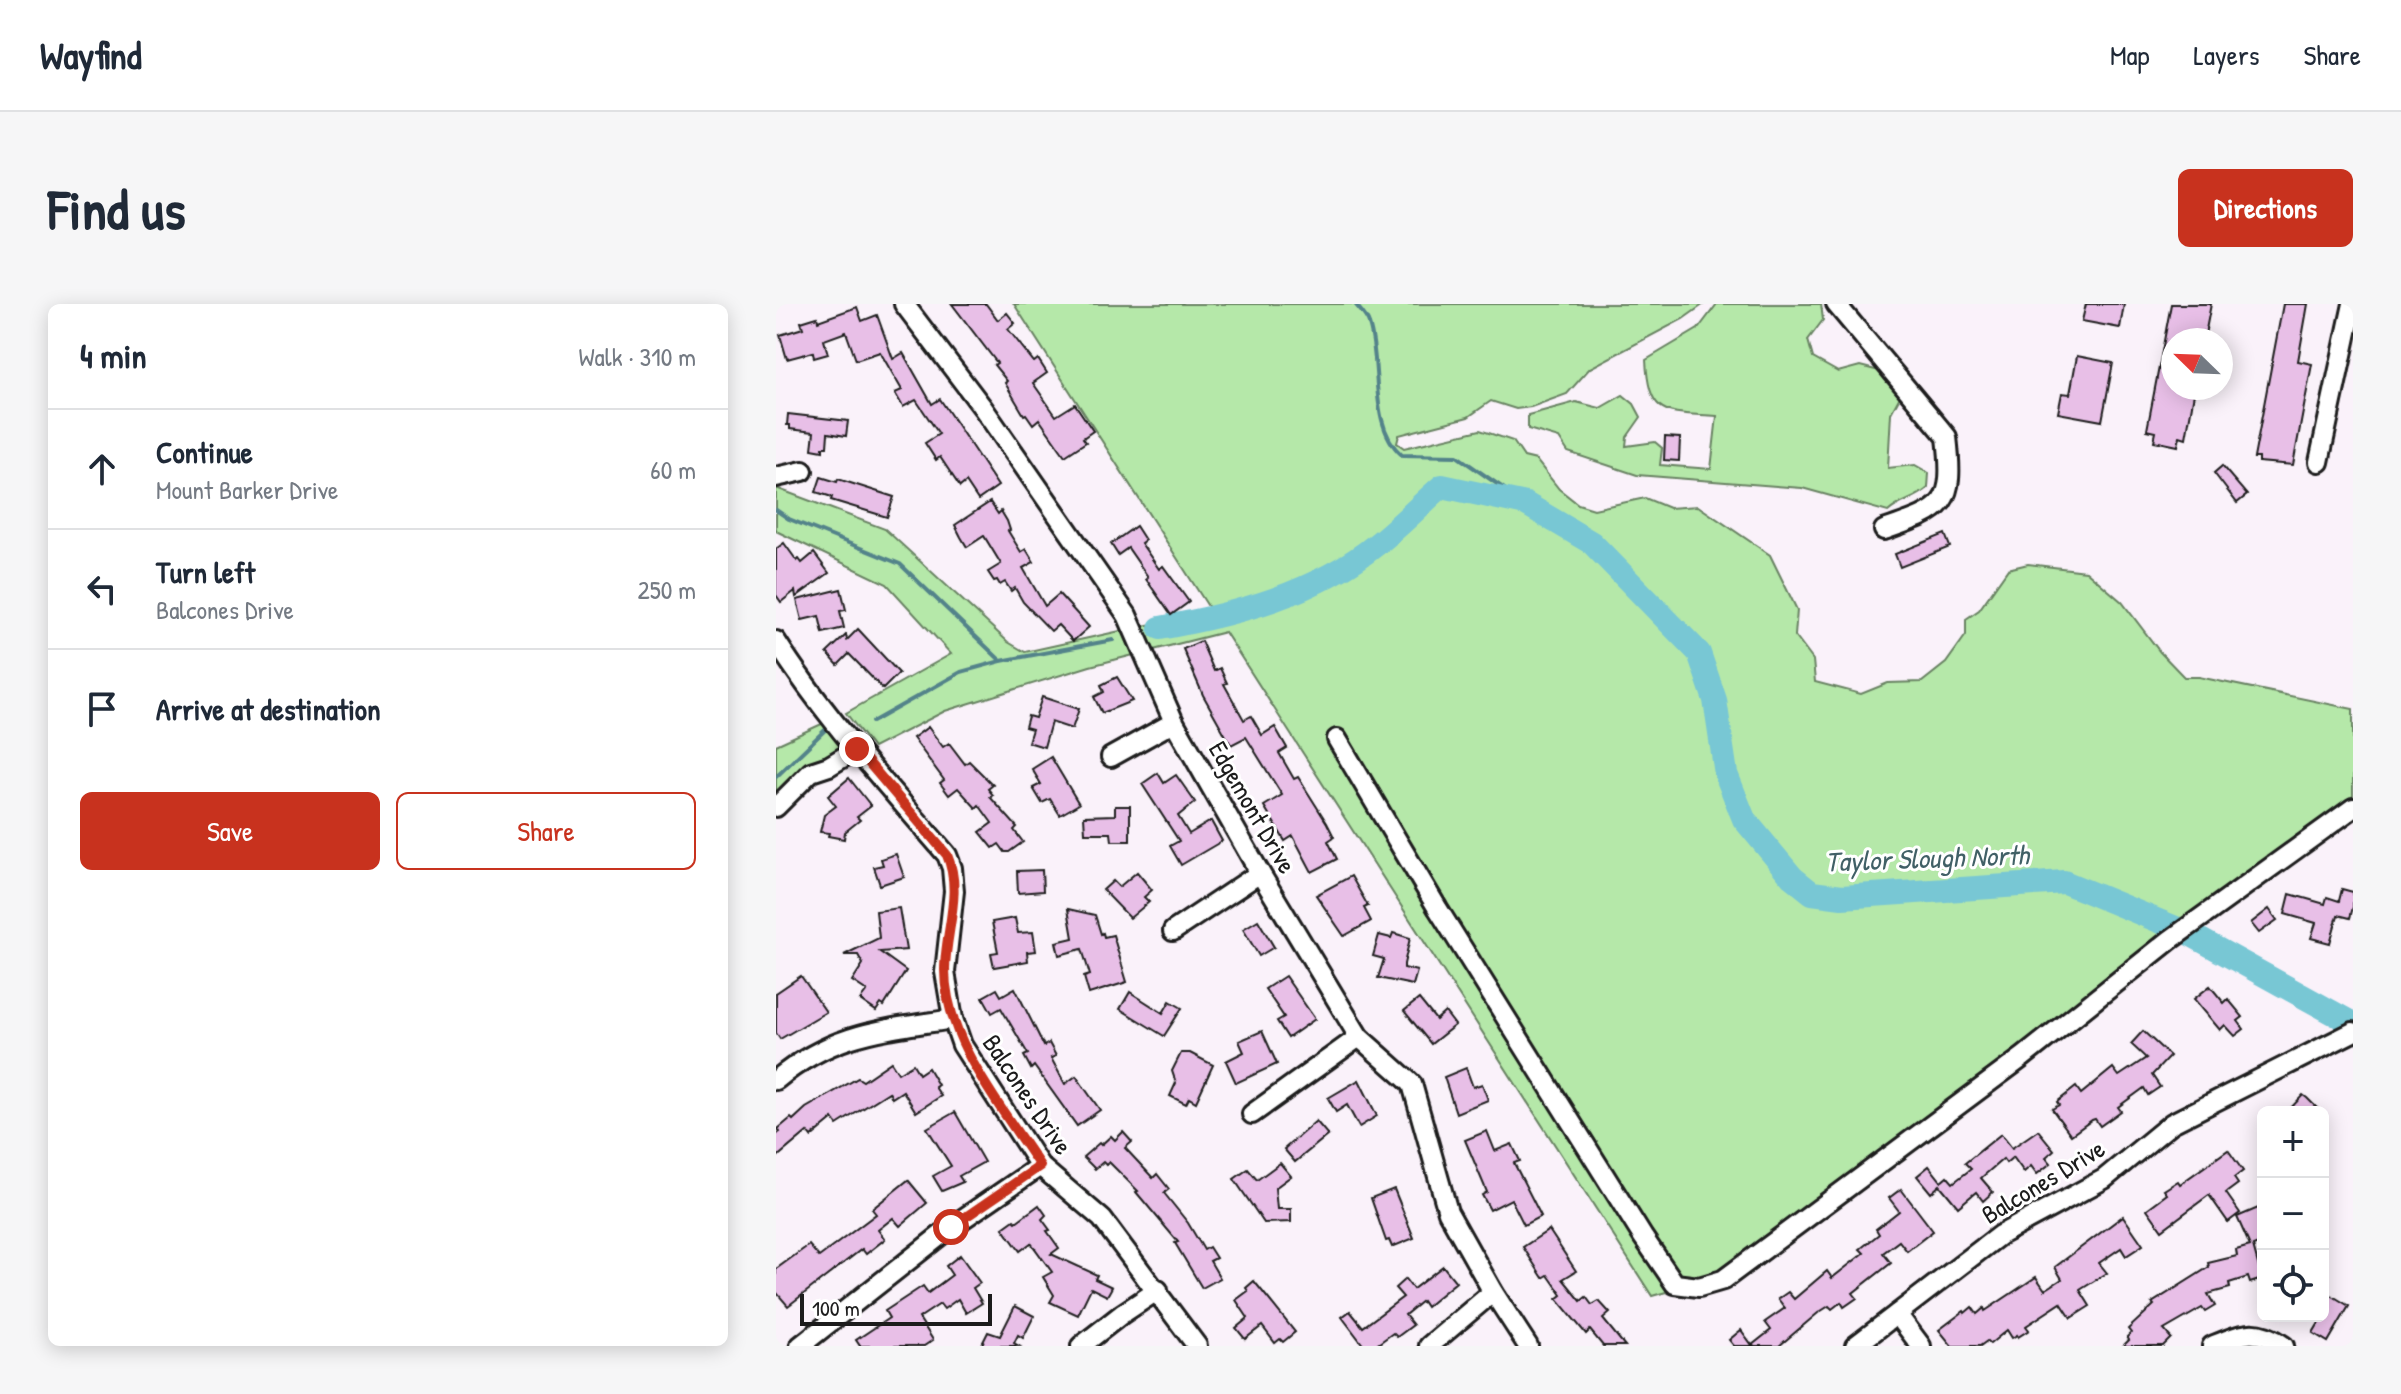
<!DOCTYPE html>
<html lang="en">
<head>
<meta charset="utf-8">
<style>
	:root { --surface:#fff; --page:#f6f6f7; --text:#1f2937; --muted:#747a83; --line:#e0e1e3; --accent:#c8321e }
	body { margin:0; font-family:"Patrick Hand",sans-serif; background:var(--page); color:var(--text) }
	.controls { position:absolute; right:24px; bottom:24px; display:grid; overflow:hidden; border-radius:12px; box-shadow:0 4px 20px #0003 }
	.controls button { width:72px; height:72px; display:grid; place-items:center; padding:0; border:0; border-bottom:2px solid var(--line); background:var(--surface); color:var(--text); font:40px sans-serif }
	.compass { position:absolute; left:1385px; top:24px; width:72px; height:72px; border-radius:50%; background:var(--surface); box-shadow:0 4px 20px #0003; rotate:293deg }
	.scale { position:absolute; left:24px; bottom:20px; width:192px; box-sizing:border-box; padding-left:8px; border:4px solid #1c1c1c; border-top:0; font-size:22px; line-height:28px; white-space:nowrap; color:#1c1c1c; -webkit-text-stroke:6px #fff; paint-order:stroke }
	.stop { position:absolute; width:24px; height:24px; margin:-18px; border:6px solid #c8321e; border-radius:50%; background:#fff }
	.stop.end { background:#c8321e; border-color:#fff; box-shadow:0 2px 8px #0008 }
	.list { margin:0; padding:0; list-style:none }
	h2 { display:flex; justify-content:space-between; align-items:center; height:104px; margin:0; padding:0 32px; font-size:34px }
	h2 small { font-size:26px; font-weight:400; color:var(--muted) }
	.list li { display:grid; grid-template-columns:52px 1fr auto; gap:24px; align-items:center; box-sizing:border-box; height:120px; padding:0 32px; border-top:2px solid var(--line) }
	.list b { display:block; font-size:30px; white-space:nowrap }
	.list p { margin:0; font-size:26px; white-space:nowrap; color:var(--muted) }
	.list em { font-size:26px; font-style:normal; color:var(--muted) }
	.actions { display:flex; gap:16px; padding:24px 32px }
	.actions a { flex:1; padding:18px 0; border:2px solid var(--accent); border-radius:12px; text-align:center; font-size:28px; color:var(--accent) }
	.actions .main { background:var(--accent); color:#fff }
	.icon { flex:none; width:44px; height:44px; fill:none; stroke:currentColor; stroke-width:2; stroke-linecap:round; stroke-linejoin:round }
	.map { position:relative; flex:none; width:1577px; height:1042px; overflow:hidden; border-radius:12px }
	header { display:flex; align-items:center; gap:48px; box-sizing:border-box; height:112px; padding:0 40px; background:var(--surface); border-bottom:2px solid var(--line) }
	header strong { font-size:38px }
	nav { display:flex; gap:44px; margin-inline-start:auto; font-size:28px }
	.intro { display:flex; align-items:center; justify-content:space-between; box-sizing:border-box; height:192px; padding:0 48px }
	h1 { margin:0; font-size:56px }
	.button { padding:20px 36px; border-radius:12px; background:var(--accent); color:#fff; font-size:28px; font-weight:700 }
	main { display:flex; gap:48px; padding:0 48px }
	aside { flex:1; background:var(--surface); border-radius:12px; box-shadow:0 4px 20px #0003 }
	.map>svg:first-child { display:block }
	.green { fill:#b5e8a9; stroke:#688262; stroke-width:2 }
	.lines { fill:none; stroke-linecap:round; stroke-linejoin:round }
	.stream { stroke:#53838a; stroke-width:4 }
	.river { stroke:#78c7d4; stroke-width:24 }
	.building { fill:#e8bfe7; stroke:#1c1c1c; stroke-width:2 }
	.minor-casing { stroke:#1c1c1c; stroke-width:24 }
	.minor { stroke:#fff; stroke-width:18 }
	.route { stroke:#c8321e; stroke-width:10 }
	.labels { text-anchor:middle; dominant-baseline:central; stroke-width:6; stroke-linejoin:round; paint-order:stroke }
	.street-label { font-size:26px; fill:#1c1c1c; stroke:#fff }
	.water-label { font-size:28px; font-style:italic; fill:#416066; stroke:#fff }
</style>
</head>
<body>
<header>
<strong>Wayfind</strong>
<nav><a>Map</a><a>Layers</a><a>Share</a></nav>
</header>
<div class="intro"><h1>Find us</h1><a class="button">Directions</a></div>
<main>
<aside>
<h2>4 min<small>Walk · 310 m</small></h2>
<ul class="list">
<li><svg class="icon" aria-label="ahead" viewBox="0 0 24 24"><path d="M12 20V5M6 11l6-6 6 6"/></svg><div><b>Continue</b><p>Mount Barker Drive</p></div><em>60 m</em></li>
<li><svg class="icon" aria-label="left" viewBox="0 0 24 24"><path d="M17 20v-9H6M10 6l-5 5 5 5"/></svg><div><b>Turn left</b><p>Balcones Drive</p></div><em>250 m</em></li>
<li><svg class="icon" aria-label="arrive" viewBox="0 0 24 24"><path d="M6 21V4h12l-3 4 3 4H6"/></svg><div><b>Arrive at destination</b></div></li>
</ul>
<div class="actions"><a class="main">Save</a><a>Share</a></div>
</aside>
<div class="map">
<svg width="1577" height="1042" viewBox="0 0 1577 1042">
	<rect width="100%" height="100%" fill="#faf2fa"/>
	<filter id="ink" filterUnits="userSpaceOnUse"><feTurbulence type="fractalNoise" baseFrequency=".0125" numOctaves="2"/><feDisplacementMap in="SourceGraphic" scale="16" xChannelSelector="R" yChannelSelector="G"/><feConvolveMatrix kernelMatrix="1 2 1 2 8 2 1 2 1" color-interpolation-filters="sRGB"/></filter>
	<g filter="url(#ink)">
		<g class="green">
			<polygon points="238,0 928,0 907,15 814,64 791,90 755,103 740,105 715,97 692,113 623,131 621,139 628,144 704,126 737,137 748,153 760,156 783,185 802,200 818,205 869,194 893,204 922,202 994,251 1021,306 1019,332 1037,356 1039,378 1085,390 1112,379 1146,378 1170,359 1190,331 1190,315 1203,306 1232,265 1252,260 1310,267 1346,298 1384,348 1408,373 1423,373 1577,405 1577,492 943,973 876,992 449,328 314,362 169,407 97,444 70,409 175,350 111,280 0,227 0,184 109,225 232,338 249,348 435,307"/>
			<path d="M941,0h104l2,16 -15,20 5,18 25,14 22,-6 31,8 12,17 -12,22 -3,55 27,-3 14,8 -1,15c-13,12 -27,12 -40,24l-86,-24 -165,-13 -69,-23 -9,-14 -31,-9v-14l48,-13 24,6 23,-13 11,9 7,13 -14,20 -1,9 29,-4 7,6 -2,17 51,4 6,-53c-50,-4 -68,3 -71,-56l52,-31z"/>
			<polygon points="50,418 72,444 0,499 0,441"/>
		</g>
		<g class="lines">
			<g class="stream">
				<path d="M579,0c5,6 12,13 14,20 13,39 -1,102 33,131l55,1 69,48"/>
				<polyline points="0,206 13,215 124,260 225,357 337,336"/>
				<polyline points="96,418 185,368 225,357"/>
				<polyline points="0,473 49,426"/>
			</g>
			<path class="river" d="M384,324c77,-14 155,-34 217,-84 23,-18 43,-39 65,-58l84,18 66,39 107,110 16,47 11,74 18,45 48,58 20,16 30,4 222,-15 124,51 160,88"/>
		</g>
		<g class="building">
			<polygon points="176,0 210,0 222,16 231,9 239,19 232,25 258,58 262,55 271,69 257,79 280,112 299,100 317,127 307,134 310,138 289,152 263,115 257,120 250,110 248,111 229,79 231,77 218,61 221,59"/>
			<polygon points="1310,0 1348,0 1344,24 1306,17"/>
			<polygon points="1395,0 1435,0 1428,36 1397,36 1397,84 1419,84 1410,134 1404,132 1402,142 1378,137 1380,128 1371,126"/>
			<polygon points="1507,0 1532,0 1522,57 1536,60 1517,161 1483,158 1483,154 1478,154"/>
			<polygon points="81,3 86,17 101,11 117,55 127,49 156,100 164,95 222,182 202,196 190,178 184,183 164,153 160,156 149,139 163,130 140,96 127,103 119,89 126,86 104,48 80,56 70,28 48,36 52,50 38,54 37,48 11,55 4,31 27,24 25,18 41,13 42,17"/>
			<polygon points="1301,52 1337,59 1326,117 1282,109 1286,89 1294,90"/>
			<polygon points="12,110 72,117 70,132 52,129 51,143 47,143 47,147 36,145 38,128 14,125 14,121 11,121"/>
			<polygon points="889,133 904,134 903,157 888,156"/>
			<polygon points="1446,162 1471,191 1461,199 1438,169"/>
			<polygon points="45,173 61,178 62,175 118,193 111,213 55,196 56,193 40,188"/>
			<polygon points="214,198 222,210 225,207 231,217 234,226 232,227 245,248 250,245 258,258 247,264 269,302 283,290 313,323 297,337 282,321 275,327 247,298 239,284 235,287 229,278 224,281 221,276 218,277 212,268 225,260 208,232 191,243 185,233 179,221"/>
			<polygon points="360,222 369,236 365,239 383,265 387,262 413,298 395,311 370,275 372,273 352,244 342,251 335,240"/>
			<polygon points="1169,230 1174,243 1124,263 1119,250"/>
			<polygon points="8,239 21,257 23,255 26,259 38,249 53,269 20,293 19,287 5,298 0,291 0,245"/>
			<polygon points="65,285 70,306 64,307 68,324 47,329 43,312 26,316 21,296"/>
			<polygon points="82,325 123,369 107,385 73,350 62,361 51,349 70,331 71,336"/>
			<polygon points="425,337 438,367 444,364 451,379 448,380 468,416 475,412 486,431 499,423 511,444 503,449 518,475 522,473 551,519 558,533 552,537 561,555 536,568 517,532 509,537 488,502 506,491 470,433 455,441 427,391 407,345"/>
			<polygon points="341,373 356,397 326,409 318,393 328,388 325,381"/>
			<polygon points="266,393 303,405 296,425 275,418 268,443 252,438 256,425 249,423 252,412 259,414"/>
			<polygon points="152,423 167,443 173,439 189,460 193,457 217,481 212,485 217,491 214,493 241,523 238,526 247,538 233,548 229,548 223,540 217,544 204,528 216,519 203,501 200,504 182,484 173,491 164,479 168,476 137,434"/>
			<polygon points="275,453 303,500 284,511 274,495 266,499 257,484 265,480 256,465"/>
			<polygon points="382,469 388,479 400,471 419,498 402,512 413,530 435,517 446,537 405,561 394,542 403,537 366,480"/>
			<polygon points="73,474 95,502 81,513 84,516 69,528 68,535 52,532 53,529 44,528 48,511 60,502 52,492"/>
			<polygon points="339,502 354,502 354,537 336,537 335,529 309,529 308,512 339,511"/>
			<polygon points="120,550 128,573 104,581 98,563 107,561 105,555"/>
			<polygon points="266,566 267,587 242,589 241,567"/>
			<polygon points="361,568 376,586 368,593 373,598 354,614 327,586 337,577 343,583"/>
			<polygon points="575,572 592,602 588,604 595,617 568,632 540,591"/>
			<polygon points="1566,585 1577,588 1577,603 1574,614 1562,611 1554,639 1535,634 1540,619 1509,610 1514,590 1549,600 1551,593 1563,597"/>
			<polygon points="123,604 130,646 104,648 130,667 108,702 105,700 100,707 84,696 91,687 76,677 87,660 82,651 68,651 103,634 100,607"/>
			<polygon points="292,605 319,611 325,630 327,629 328,633 337,631 351,678 313,690 308,673 314,671 306,645 283,651 280,638 297,634"/>
			<polygon points="1493,605 1501,616 1483,629 1475,619"/>
			<polygon points="239,614 242,629 257,628 260,647 251,648 252,657 218,663 215,649 222,648 216,618"/>
			<polygon points="482,616 498,643 483,652 467,625"/>
			<polygon points="617,629 634,634 628,660 628,664 641,667 637,681 602,674 608,655 597,652 603,631 615,634"/>
			<polygon points="25,672 50,708 4,735 0,729 0,689"/>
			<polygon points="509,672 539,715 512,734 501,717 508,713 489,685"/>
			<polygon points="1434,682 1448,699 1452,695 1467,713 1462,717 1468,725 1459,732 1449,721 1444,726 1418,695"/>
			<polygon points="239,684 268,742 273,739 280,752 275,754 289,780 300,772 324,806 301,822 258,762 255,765 248,752 252,750 225,704 216,709 207,693 221,685 225,692"/>
			<polygon points="354,688 387,709 394,697 406,704 388,732 344,705"/>
			<polygon points="643,695 660,716 669,708 679,721 655,740 628,707"/>
			<polygon points="486,727 501,760 460,779 450,757 468,748 463,737"/>
			<polygon points="1367,727 1394,752 1376,771 1384,783 1372,791 1368,784 1342,803 1345,807 1324,822 1319,815 1316,816 1295,831 1276,805 1283,801 1281,798 1300,783 1305,790 1337,764 1343,772 1370,754 1355,740"/>
			<polygon points="405,749 414,749 437,761 420,798 413,794 410,800 394,792 400,779 396,767"/>
			<polygon points="115,758 122,769 137,760 143,770 152,764 162,781 159,783 165,792 140,808 127,787 116,794 113,788 61,821 57,815 35,833 31,828 0,854 0,831 4,828 2,825 15,814 17,816 30,804 82,774 87,777"/>
			<polygon points="690,764 697,783 706,780 712,796 680,809 668,773"/>
			<polygon points="583,776 601,812 583,823 571,801 560,808 552,794"/>
			<polygon points="1527,791 1531,794 1545,808 1511,808"/>
			<polygon points="179,808 208,858 183,872 187,878 166,887 157,872 175,862 151,824"/>
			<polygon points="540,817 552,831 519,858 508,845"/>
			<polygon points="1262,826 1278,846 1270,853 1275,859 1261,870 1255,862 1248,868 1237,853 1230,859 1227,855 1205,874 1217,888 1207,897 1200,888 1182,903 1164,881 1155,889 1141,872 1153,862 1165,877 1171,872 1177,879 1195,865 1189,859 1225,830 1236,844"/>
			<polygon points="711,827 719,847 736,840 744,857 738,859 765,912 748,921 735,895 714,906 706,891 711,888 689,836"/>
			<polygon points="347,828 356,838 349,844 377,874 381,870 393,885 388,889 412,919 428,946 433,943 440,954 434,957 444,974 426,984 399,939 402,938 360,888 362,887 333,858 330,861 327,858 319,865 307,853 323,839 325,841 335,832 339,836"/>
			<polygon points="1452,846 1467,867 1458,874 1462,880 1450,889 1464,909 1452,918 1433,891 1386,926 1371,905 1391,890 1388,886 1402,877 1404,880"/>
			<polygon points="504,859 515,872 499,884 501,905 515,905 515,918 488,919 458,875 472,865 481,876"/>
			<polygon points="132,876 151,899 124,922 117,914 102,926 109,935 90,950 86,945 12,1002 0,988 0,965 33,941 43,953 100,910 96,905"/>
			<polygon points="618,885 638,934 616,943 613,936 610,937 595,894"/>
			<polygon points="1125,885 1157,927 1131,947 1123,937 1107,949 1115,959 1077,989 1081,994 1068,1003 1065,998 1056,1005 1053,1002 1042,1009 1003,1042 958,1042 953,1036 965,1026 976,1041 995,1026 989,1018 1009,1004 1002,995 1012,988 1018,995 1051,967 1056,974 1088,949 1084,945 1103,930 1100,925 1123,907 1113,894"/>
			<polygon points="263,901 270,911 266,915 274,926 271,927 283,944 275,950 321,971 319,975 336,983 331,992 315,984 302,1011 274,998 278,991 267,973 276,968 255,939 244,947 227,924 238,916 240,918"/>
			<polygon points="1487,902 1487,938 1477,942 1486,975 1474,979 1472,973 1453,979 1454,984 1432,990 1439,1002 1429,1008 1426,1004 1388,1026 1395,1034 1387,1042 1347,1042 1353,1036 1351,1033 1355,1029 1352,1025 1378,1001 1376,999 1433,963 1432,959 1461,952 1460,946 1474,942 1461,913"/>
			<polygon points="1347,912 1367,941 1350,952 1345,944 1323,959 1331,969 1304,986 1314,1002 1295,1014 1285,999 1250,1022 1253,1026 1242,1033 1241,1031 1236,1034 1231,1026 1214,1040 1211,1037 1204,1042 1176,1042 1163,1026 1188,1007 1189,1009 1196,1003 1201,1010 1208,1004 1209,1007 1260,973 1269,986 1286,975 1279,963"/>
			<polygon points="773,926 800,967 787,975 805,997 810,993 816,1001 823,997 834,1009 827,1015 849,1042 827,1042 814,1026 810,1030 781,995 786,991 772,971 767,974 747,943"/>
			<polygon points="184,951 204,979 197,984 206,999 190,1009 182,995 168,1005 164,1000 143,1014 157,1036 148,1042 84,1042 80,1036 113,1014 109,1007 147,982 152,989 176,971 170,962"/>
			<polygon points="667,962 680,978 650,1003 646,997 629,1011 637,1021 621,1033 617,1029 599,1042 588,1042 566,1013 574,1007 587,1023 627,993 619,984 629,975 637,985"/>
			<polygon points="478,977 519,1028 507,1038 504,1035 499,1039 486,1022 469,1035 460,1024 472,1014 460,996 472,987 470,984"/>
			<polygon points="1547,986 1573,1002 1552,1038 1537,1029 1547,1012"/>
			<polygon points="239,1002 258,1012 247,1034 242,1031 238,1039 243,1042 205,1042 212,1028 224,1032"/>
		</g>
		<g class="lines">
			<defs>
				<g id="minor">
					<polyline points="128,0 207,104 351,311 398,418 484,569 583,733 636,780 672,908 717,988 752,1042"/>
					<path d="M1060,0l111,133c8,69 -2,72 -63,93"/>
					<polyline points="1543,158 1577,0"/>
					<polyline points="0,173 27,167"/>
					<path d="M0,337c49,77 112,145 171,214l5,13 2,23 -9,81 8,47 9,26 78,121 62,53 95,127"/>
					<polyline points="561,435 662,605 867,933 899,980 923,983 947,976 1247,753 1394,636 1577,504"/>
					<polyline points="335,453 398,418"/>
					<polyline points="0,503 35,468 53,462 81,445"/>
					<polyline points="397,627 484,569"/>
					<path d="M0,776c58,-48 106,-50 177,-61"/>
					<polyline points="476,810 583,733"/>
					<polyline points="1121,1010 1145,1042"/>
					<polyline points="24,1042 175,923 264,862"/>
					<polyline points="305,1042 346,1010 382,986"/>
					<polyline points="653,1042 717,988"/>
					<polyline points="1079,1042 1224,931 1328,875 1396,819 1577,728"/>
					<path d="M1436,1042c29,-12 44,-20 72,0"/>
				</g>
			</defs>
			<use href="#minor" class="minor-casing"/>
			<use href="#minor" class="minor"/>
		</g>
	</g>
	<g class="lines" filter="url(#ink)">
		<path class="route" d="M81,445l90,106c16,37 -2,77 -2,115 0,71 58,139 95,196l-89,61"/>
	</g>
	<g class="labels">
		<g class="street-label">
			<text transform="translate(477 503) rotate(60)">Edgemont Drive</text>
			<text transform="translate(252 790) rotate(56)">Balcones Drive</text>
			<text transform="translate(1267 877) rotate(-31)">Balcones Drive</text>
		</g>
		<g class="water-label">
			<text transform="translate(1151 554) rotate(-2)">Taylor Slough North</text>
		</g>
	</g>
</svg>
<div class="controls">
<button>+</button>
<button>−</button>
<button><svg class="icon" aria-label="locate" viewBox="0 0 24 24"><circle cx="12" cy="12" r="6"/><path d="M12 2v4M12 18v4M2 12h4M18 12h4"/></svg></button>
</div>
<svg class="compass" viewBox="-18 -18 36 36"><path d="M0-13l5 13h-10z" fill="#e53935"/><path d="M0 13l5-13h-10z" fill="#747a83"/></svg>
<div class="scale">100 m</div>
<div class="stop" style="left:175px;top:923px"></div>
<div class="stop end" style="left:81px;top:445px"></div>
</div>
</main>
</body>
</html>
